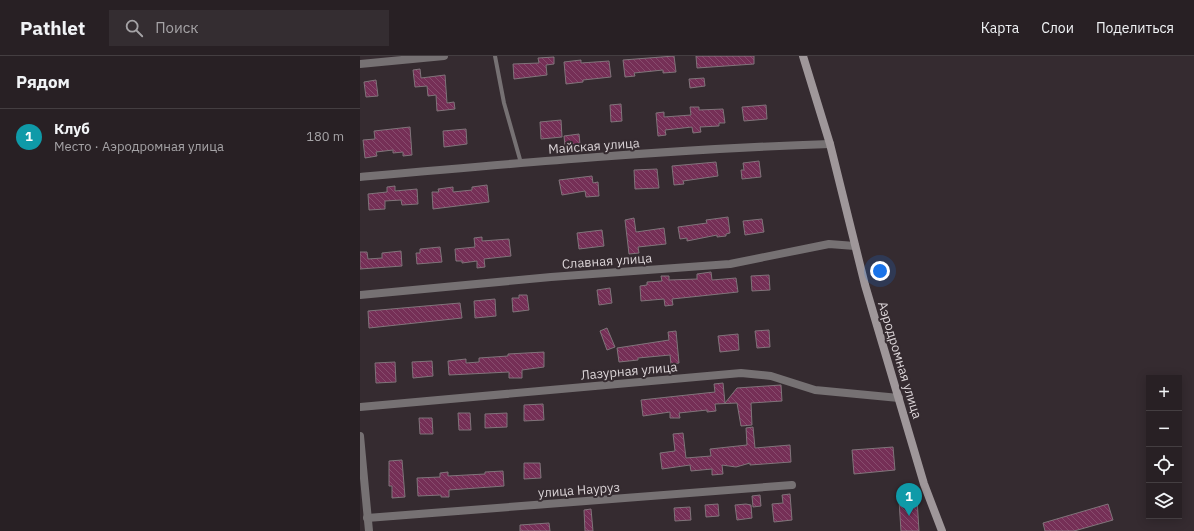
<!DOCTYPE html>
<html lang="ru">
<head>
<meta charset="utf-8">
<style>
	:root { --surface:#282024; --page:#342d31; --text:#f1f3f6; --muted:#a5a3a6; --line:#443e41; --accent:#79d158 }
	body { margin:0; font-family:"IBM Plex Sans",sans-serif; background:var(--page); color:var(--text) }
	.controls { position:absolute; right:12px; bottom:12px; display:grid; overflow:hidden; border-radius:0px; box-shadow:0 2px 10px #0003 }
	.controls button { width:36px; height:36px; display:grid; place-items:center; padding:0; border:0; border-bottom:1px solid var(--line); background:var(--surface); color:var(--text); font:20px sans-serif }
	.you { position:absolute; left:520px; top:215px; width:14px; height:14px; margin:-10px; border:3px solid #fff; border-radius:50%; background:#1a73e8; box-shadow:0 0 0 6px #1a73e833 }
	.badge { display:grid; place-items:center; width:26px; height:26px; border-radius:50%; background:var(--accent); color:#fff; font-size:13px; font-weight:700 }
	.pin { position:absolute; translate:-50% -33px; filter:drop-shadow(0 1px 2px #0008) }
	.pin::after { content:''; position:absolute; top:21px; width:14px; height:12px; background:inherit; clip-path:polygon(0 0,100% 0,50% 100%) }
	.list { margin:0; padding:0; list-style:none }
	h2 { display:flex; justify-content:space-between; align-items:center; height:52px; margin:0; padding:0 16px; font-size:17px }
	h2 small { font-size:13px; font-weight:400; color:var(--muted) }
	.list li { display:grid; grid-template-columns:26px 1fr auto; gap:12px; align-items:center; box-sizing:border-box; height:56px; padding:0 16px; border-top:1px solid var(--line) }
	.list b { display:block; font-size:15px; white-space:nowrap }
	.list p { margin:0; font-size:13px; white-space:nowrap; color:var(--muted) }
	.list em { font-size:13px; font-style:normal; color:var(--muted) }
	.icon { flex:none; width:22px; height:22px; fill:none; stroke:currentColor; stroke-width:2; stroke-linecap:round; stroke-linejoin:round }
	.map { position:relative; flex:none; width:834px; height:475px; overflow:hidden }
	header { display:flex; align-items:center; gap:24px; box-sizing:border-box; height:56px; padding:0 20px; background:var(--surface); border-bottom:1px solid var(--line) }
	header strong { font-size:19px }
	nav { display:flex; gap:22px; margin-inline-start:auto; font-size:14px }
	.search { width:280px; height:36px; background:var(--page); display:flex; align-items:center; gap:10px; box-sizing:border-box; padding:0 14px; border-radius:0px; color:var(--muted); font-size:15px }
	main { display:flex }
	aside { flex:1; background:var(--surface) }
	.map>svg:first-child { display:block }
	.building { fill:url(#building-back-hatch); stroke:#80747a }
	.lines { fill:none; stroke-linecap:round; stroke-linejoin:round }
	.lane { stroke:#767173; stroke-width:4 }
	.street { stroke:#767173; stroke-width:8 }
	.secondary { stroke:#9f979a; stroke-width:8 }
	.labels { text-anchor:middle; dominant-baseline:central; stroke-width:4; stroke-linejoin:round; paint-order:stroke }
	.street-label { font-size:13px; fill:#dcd5d8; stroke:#352b30 }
</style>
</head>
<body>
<header>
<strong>Pathlet</strong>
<div class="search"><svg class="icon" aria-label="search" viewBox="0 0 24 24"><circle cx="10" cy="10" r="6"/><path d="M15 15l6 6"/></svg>Поиск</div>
<nav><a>Карта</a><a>Слои</a><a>Поделиться</a></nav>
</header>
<main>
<aside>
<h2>Рядом<small></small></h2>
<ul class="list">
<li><span class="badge" style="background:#0f9aa8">1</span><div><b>Клуб</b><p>Место · Аэродромная улица</p></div><em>180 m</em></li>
</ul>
</aside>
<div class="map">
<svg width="834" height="475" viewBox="0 0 834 475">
	<defs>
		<pattern id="building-back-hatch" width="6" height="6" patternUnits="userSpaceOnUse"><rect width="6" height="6" fill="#752f56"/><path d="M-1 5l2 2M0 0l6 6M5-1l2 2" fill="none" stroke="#884c6e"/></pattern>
	</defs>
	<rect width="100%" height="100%" fill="#352b30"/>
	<g class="building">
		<polygon points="314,0 316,16 303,17 303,14 274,17 275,20 265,21 263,4"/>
		<polygon points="336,0 394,0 394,8 337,12"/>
		<polygon points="194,1 194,8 186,9 187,19 154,23 153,8 179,7 178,2"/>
		<polygon points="221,4 221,7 249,5 251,21 223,24 223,26 206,28 204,6"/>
		<polygon points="60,13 61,22 85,19 87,47 94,46 95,53 77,55 76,39 68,40 67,30 55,31 53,14"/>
		<polygon points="344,22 345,30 330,32 329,23"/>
		<polygon points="16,24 18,40 6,41 4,26"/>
		<polygon points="261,48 262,65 251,66 250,49"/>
		<polygon points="406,49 407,63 384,65 382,51"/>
		<polygon points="330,51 339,51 339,54 363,53 365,67 359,67 359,70 340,71 341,76 333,77 332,71 305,74 306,79 298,80 296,57 304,56 304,61 331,59"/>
		<polygon points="201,64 202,81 181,83 180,66"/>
		<polygon points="50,71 52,99 43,100 43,96 33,97 33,94 16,96 17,100 5,102 3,84 15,83 14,75"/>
		<polygon points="106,73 107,88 84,91 83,75"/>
		<polygon points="219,78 220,88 205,90 204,80"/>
		<polygon points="399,105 401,121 382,123 381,114 384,114 383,107"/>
		<polygon points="356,106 358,120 323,125 324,128 314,129 312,110"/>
		<polygon points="297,113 299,132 275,133 274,114"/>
		<polygon points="232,120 233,127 238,126 239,140 226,141 225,135 202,139 199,124"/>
		<polygon points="127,129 129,146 73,153 72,136 79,136 78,133 93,131 93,136 112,134 112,131"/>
		<polygon points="35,130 35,135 57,133 58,148 42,149 41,144 25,145 25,153 9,154 8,138 27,136 27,131"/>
		<polygon points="368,161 370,177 366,178 366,180 357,181 357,179 327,185 327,182 320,183 318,171 347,167 346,164"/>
		<polygon points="274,162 276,176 304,172 306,188 278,191 279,197 269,198 265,164"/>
		<polygon points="402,163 404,176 385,179 383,165"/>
		<polygon points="242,174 244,190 219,193 217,177"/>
		<polygon points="122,181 122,185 149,183 151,200 124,203 125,211 117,212 117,205 102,207 102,205 96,205 95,193 115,191 114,182"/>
		<polygon points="80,191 82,206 57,208 56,197 60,197 60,193"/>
		<polygon points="41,195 42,210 0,213 0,196 7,196 8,203 22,202 22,197"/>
		<polygon points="351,216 352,224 376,222 378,236 312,243 313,249 305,250 304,243 281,245 280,230 287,229 287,226 302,225 301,220 309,220 309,224 337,223 337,218"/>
		<polygon points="409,219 410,234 392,235 391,220"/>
		<polygon points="250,232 252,247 239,249 237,234"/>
		<polygon points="159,239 167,239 169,254 153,256 152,242 159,242"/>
		<polygon points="135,243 136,260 115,262 114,245"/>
		<polygon points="100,247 102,262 9,272 8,255"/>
		<polygon points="247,272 255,291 247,294 240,275"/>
		<polygon points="409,274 410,291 397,292 395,275"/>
		<polygon points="316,275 319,307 311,308 310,299 278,302 278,304 259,306 257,292 309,284 308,276"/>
		<polygon points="378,278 379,294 360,296 358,280"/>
		<polygon points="184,296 184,311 162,314 162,322 149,322 149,316 89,319 88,305 106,303 106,307 119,306 119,302 148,300 148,298"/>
		<polygon points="72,305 73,320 53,322 52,306"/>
		<polygon points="35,306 36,326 16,327 15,307"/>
		<polygon points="363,327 365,347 377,332 421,329 422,345 391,347 392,369 381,370 377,347 355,348 356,355 347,356 347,354 319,357 320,362 310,362 310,356 283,360 281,344 355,336 354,328"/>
		<polygon points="183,348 184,364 164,365 164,349"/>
		<polygon points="98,357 110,357 111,374 99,374"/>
		<polygon points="147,357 147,371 125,372 125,358"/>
		<polygon points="59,362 72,362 73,378 60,378"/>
		<polygon points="393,371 395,392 430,389 431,406 390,409 390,407 376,411 362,409 363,418 352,419 352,413 331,415 330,409 302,413 300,397 315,395 313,378 323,377 326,402 351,400 350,393 387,389 386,372"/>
		<polygon points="533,391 535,414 494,418 492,394"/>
		<polygon points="42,404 45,441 32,442 32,430 29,430 29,405"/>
		<polygon points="164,407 180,407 181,422 164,423"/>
		<polygon points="143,415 144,430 89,434 89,441 81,441 81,439 58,440 57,422 80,421 80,417 88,416 88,420 125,418 125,416"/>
		<polygon points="430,438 432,464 414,466 412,448 423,447 422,439"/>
		<polygon points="400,439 401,450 393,451 392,440"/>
		<polygon points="557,443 559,475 541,475 539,444"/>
		<polygon points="358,448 359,460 346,461 345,449"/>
		<polygon points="386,448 391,449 392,462 377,464 375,449"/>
		<polygon points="748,448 753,464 714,475 685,475 683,467"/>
		<polygon points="330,451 331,464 315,465 314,452"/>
		<polygon points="231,453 233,475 225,475 224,454"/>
		<polygon points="189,467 190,475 160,475 160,469"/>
	</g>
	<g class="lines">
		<polyline class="lane" points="135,0 144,47 161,107"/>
		<g class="street">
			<polyline points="0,8 84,0"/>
			<path d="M0,121c157,-14 313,-28 470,-33"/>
			<polyline points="0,239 191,221 370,208 469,188 495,190"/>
			<polyline points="0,351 381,317 411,320 455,334 539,342"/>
			<polyline points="0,380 9,475"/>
			<polyline points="7,462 432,429"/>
		</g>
		<polyline class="secondary" points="443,0 470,88 505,229 564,428 582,475"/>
	</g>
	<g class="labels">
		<g class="street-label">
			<text transform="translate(234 90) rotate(-4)">Майская улица</text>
			<text transform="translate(247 205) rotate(-4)">Славная улица</text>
			<text transform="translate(540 304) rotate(73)">Аэродромная улица</text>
			<text transform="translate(269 315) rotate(-5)">Лазурная улица</text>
			<text transform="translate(219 434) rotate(-4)">улица Науруз</text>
		</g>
	</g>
</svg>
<div class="controls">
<button>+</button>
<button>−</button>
<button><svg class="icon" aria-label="locate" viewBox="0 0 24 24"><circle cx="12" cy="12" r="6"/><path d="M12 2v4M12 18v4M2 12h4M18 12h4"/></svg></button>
<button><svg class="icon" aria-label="layers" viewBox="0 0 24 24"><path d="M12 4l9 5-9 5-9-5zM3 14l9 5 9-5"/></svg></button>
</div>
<div class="you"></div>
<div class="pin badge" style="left:549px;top:460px;background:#0f9aa8">1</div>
</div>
</main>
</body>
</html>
